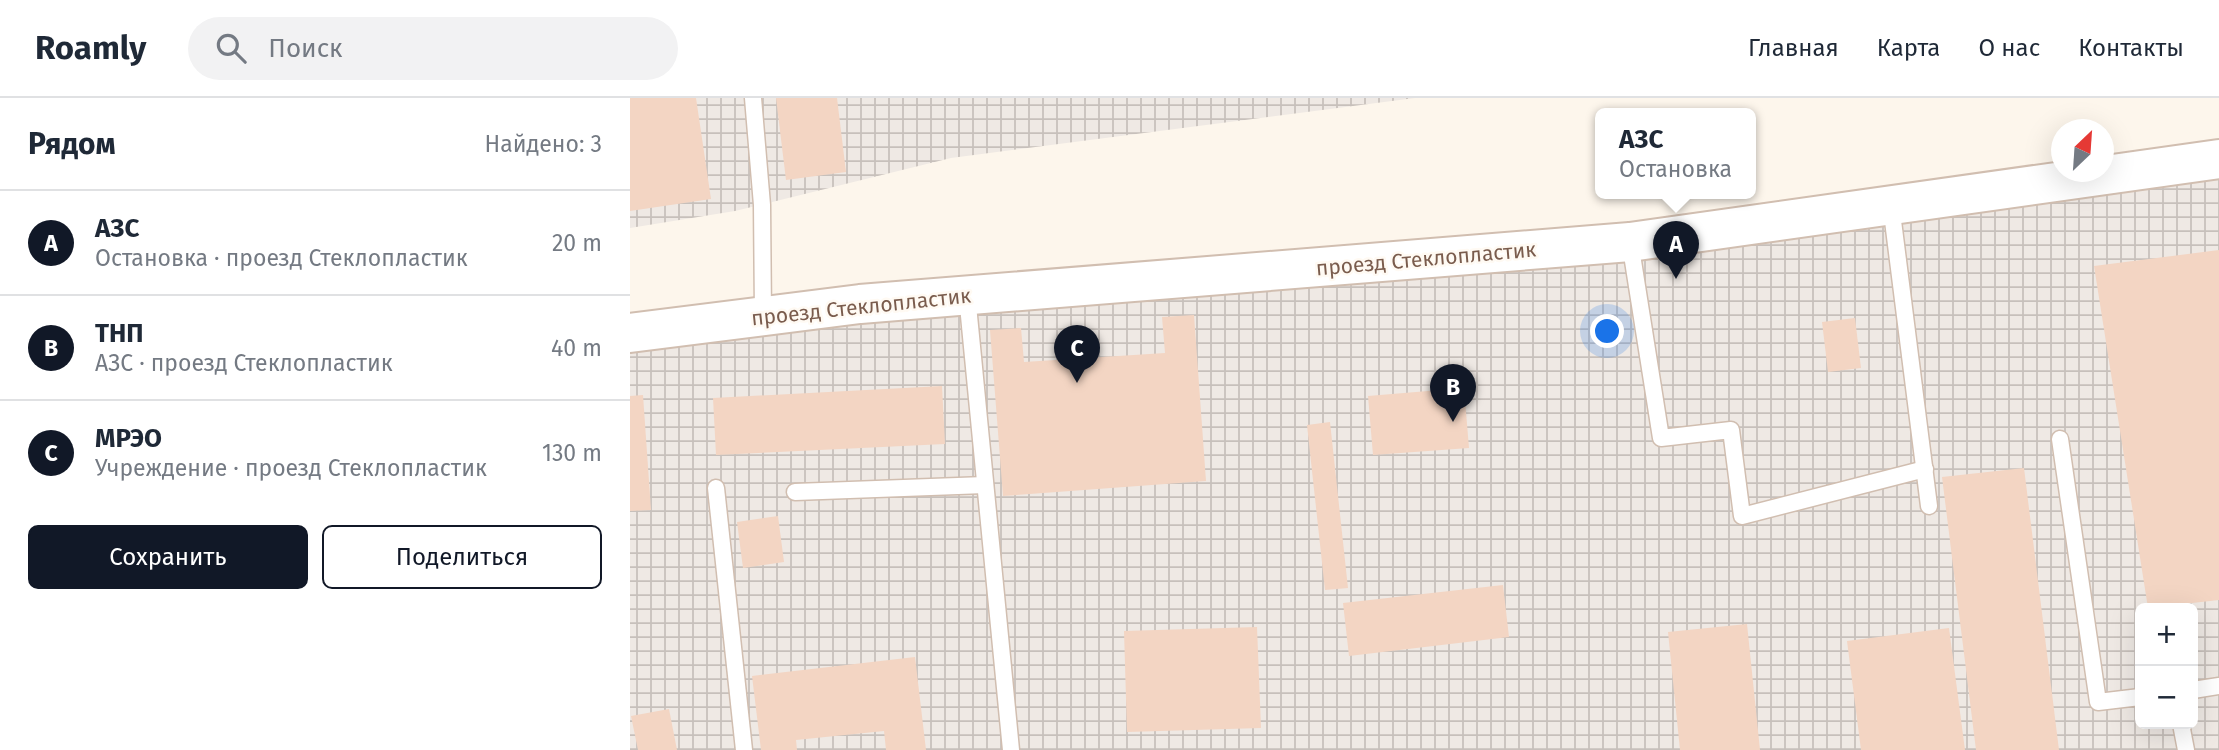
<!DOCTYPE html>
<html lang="ru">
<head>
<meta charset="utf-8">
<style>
	:root { --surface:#fff; --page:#f2f2f3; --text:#1f2937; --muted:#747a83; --line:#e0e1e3; --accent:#111827 }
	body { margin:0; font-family:"Fira Sans",sans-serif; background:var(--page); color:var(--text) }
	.controls { position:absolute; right:21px; bottom:21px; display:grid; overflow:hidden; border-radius:10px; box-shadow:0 7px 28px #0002 }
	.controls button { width:63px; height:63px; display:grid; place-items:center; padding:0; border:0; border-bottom:2px solid var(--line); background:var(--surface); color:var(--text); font:35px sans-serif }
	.compass { position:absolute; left:1421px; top:21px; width:63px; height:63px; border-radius:50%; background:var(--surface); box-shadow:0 7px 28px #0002; rotate:25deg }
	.you { position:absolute; left:978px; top:234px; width:24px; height:24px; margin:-18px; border:5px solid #fff; border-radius:50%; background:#1a73e8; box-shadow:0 0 0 10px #1a73e833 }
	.badge { display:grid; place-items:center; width:46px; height:46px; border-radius:50%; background:var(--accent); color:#fff; font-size:23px; font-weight:700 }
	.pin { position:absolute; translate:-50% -58px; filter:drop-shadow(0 2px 4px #0008) }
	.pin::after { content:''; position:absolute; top:37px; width:24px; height:21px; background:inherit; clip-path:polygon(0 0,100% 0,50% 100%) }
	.popup { position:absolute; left:965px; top:10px; width:161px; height:91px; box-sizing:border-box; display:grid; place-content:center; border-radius:10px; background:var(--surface); filter:drop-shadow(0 2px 5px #0005); font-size:23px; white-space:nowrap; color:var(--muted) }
	.popup b { font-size:26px; color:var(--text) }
	.popup::after { content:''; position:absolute; left:50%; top:100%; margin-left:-14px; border:14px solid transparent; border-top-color:var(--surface) }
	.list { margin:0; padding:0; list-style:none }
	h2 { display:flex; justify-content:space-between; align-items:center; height:91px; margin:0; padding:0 28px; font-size:30px }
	h2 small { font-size:23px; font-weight:400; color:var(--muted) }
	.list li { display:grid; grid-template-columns:46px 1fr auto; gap:21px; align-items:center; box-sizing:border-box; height:105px; padding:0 28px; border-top:2px solid var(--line) }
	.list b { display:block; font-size:26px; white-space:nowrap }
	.list p { margin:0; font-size:23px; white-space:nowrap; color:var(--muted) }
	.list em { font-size:23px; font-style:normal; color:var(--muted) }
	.actions { display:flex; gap:14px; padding:21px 28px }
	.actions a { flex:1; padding:16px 0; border:2px solid var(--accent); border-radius:10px; text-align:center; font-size:24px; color:var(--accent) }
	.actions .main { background:var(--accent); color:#fff }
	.icon { flex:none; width:38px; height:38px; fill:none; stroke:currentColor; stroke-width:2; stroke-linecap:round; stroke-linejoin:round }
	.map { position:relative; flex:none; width:1589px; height:652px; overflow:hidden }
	header { display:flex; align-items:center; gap:42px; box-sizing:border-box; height:98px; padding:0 35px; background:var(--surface); border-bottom:2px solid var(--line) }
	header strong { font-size:33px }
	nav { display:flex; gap:38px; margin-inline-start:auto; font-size:24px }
	.search { width:490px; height:63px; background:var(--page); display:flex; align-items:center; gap:18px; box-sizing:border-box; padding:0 24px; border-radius:38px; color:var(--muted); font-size:26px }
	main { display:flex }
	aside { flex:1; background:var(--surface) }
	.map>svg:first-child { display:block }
	.industrial { fill:url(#industrial-grid); fill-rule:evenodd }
	.building { fill:#f3d5c3 }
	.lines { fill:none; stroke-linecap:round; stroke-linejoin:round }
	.service-casing { stroke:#d1beb0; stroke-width:19 }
	.tertiary-casing { stroke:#d1beb0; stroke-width:42 }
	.service { stroke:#fff; stroke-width:16 }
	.tertiary { stroke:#fff; stroke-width:38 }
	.labels { text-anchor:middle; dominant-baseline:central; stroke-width:5; stroke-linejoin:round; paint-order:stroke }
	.street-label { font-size:21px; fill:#7a5c4d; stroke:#fffaf3 }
</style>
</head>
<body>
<header>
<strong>Roamly</strong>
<div class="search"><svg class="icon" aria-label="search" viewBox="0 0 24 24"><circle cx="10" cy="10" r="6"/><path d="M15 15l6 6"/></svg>Поиск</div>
<nav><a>Главная</a><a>Карта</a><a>О нас</a><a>Контакты</a></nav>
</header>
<main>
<aside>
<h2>Рядом<small>Найдено: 3</small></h2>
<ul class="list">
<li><span class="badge">A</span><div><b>АЗС</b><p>Остановка · проезд Стеклопластик</p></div><em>20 m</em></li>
<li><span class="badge">B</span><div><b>ТНП</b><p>АЗС · проезд Стеклопластик</p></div><em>40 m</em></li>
<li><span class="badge">C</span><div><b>МРЭО</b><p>Учреждение · проезд Стеклопластик</p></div><em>130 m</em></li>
</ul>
<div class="actions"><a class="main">Сохранить</a><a>Поделиться</a></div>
</aside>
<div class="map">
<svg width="1589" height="652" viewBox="0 0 1589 652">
	<defs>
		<pattern id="industrial-grid" width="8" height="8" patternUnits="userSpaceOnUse" patternTransform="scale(1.75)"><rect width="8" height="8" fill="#efe9e4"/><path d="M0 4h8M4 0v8" fill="none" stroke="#c7c0bb"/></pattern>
	</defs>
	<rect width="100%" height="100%" fill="#fdf6ec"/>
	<g class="industrial">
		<polygon points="0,0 785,0 321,60 105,113 0,130"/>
		<path d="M1589,73v579h-1589v-398l335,-41zM1510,510h53v116h-53z"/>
	</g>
	<g class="building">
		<polygon points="0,0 66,0 81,101 0,113"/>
		<polygon points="146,0 207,0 216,74 156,82"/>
		<polygon points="1589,152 1589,502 1518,510 1464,168"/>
		<polygon points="564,217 576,383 373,398 360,232 391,230 394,264 535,255 532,219"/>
		<polygon points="1225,220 1231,270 1198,274 1192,224"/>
		<polygon points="312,288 315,346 86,357 83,300"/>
		<polygon points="834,290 839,350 743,357 738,298"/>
		<polygon points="13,297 21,412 0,413 0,298"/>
		<polygon points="700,324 718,490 695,492 677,327"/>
		<polygon points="1394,370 1429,652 1346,652 1312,379"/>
		<polygon points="148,418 154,464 113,470 107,424"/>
		<polygon points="873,487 879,539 719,558 713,505"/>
		<polygon points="1117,526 1130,652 1050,652 1038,534"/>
		<polygon points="627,529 631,630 497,634 494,533"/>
		<polygon points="1319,530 1335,652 1231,652 1217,543"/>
		<polygon points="285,559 296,652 256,652 254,633 166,642 167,652 131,652 122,578"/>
		<polygon points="39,611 47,652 8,652 1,618"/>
	</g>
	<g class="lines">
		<defs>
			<g id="service">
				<polyline points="123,0 132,107 133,218"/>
				<polyline points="1261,107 1299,408"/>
				<polyline points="1000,144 1031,340 1101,332 1112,418 1295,371"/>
				<polyline points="337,197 381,652"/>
				<polyline points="1430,341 1468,604 1510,599"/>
				<polyline points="86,390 114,652"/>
				<polyline points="165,394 355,387"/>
				<polyline points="1563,592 1589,588"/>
				<polyline points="1551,626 1556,652"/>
			</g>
			<polyline id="tertiary" points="0,235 230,206 1000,144 1589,61"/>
		</defs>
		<use href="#service" class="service-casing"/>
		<use href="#tertiary" class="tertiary-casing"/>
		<use href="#service" class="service"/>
		<use href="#tertiary" class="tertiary"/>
	</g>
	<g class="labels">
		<g class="street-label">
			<text transform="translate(796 161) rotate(-5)">проезд Стеклопластик</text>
			<text transform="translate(231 209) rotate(-6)">проезд Стеклопластик</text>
		</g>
	</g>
</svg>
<div class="controls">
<button>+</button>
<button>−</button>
</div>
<svg class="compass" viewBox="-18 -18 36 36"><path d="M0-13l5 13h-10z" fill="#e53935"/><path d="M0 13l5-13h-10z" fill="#747a83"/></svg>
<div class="you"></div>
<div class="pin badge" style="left:1046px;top:181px">A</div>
<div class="popup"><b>АЗС</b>Остановка</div>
<div class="pin badge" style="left:823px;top:324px">B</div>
<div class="pin badge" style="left:447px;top:285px">C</div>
</div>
</main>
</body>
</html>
